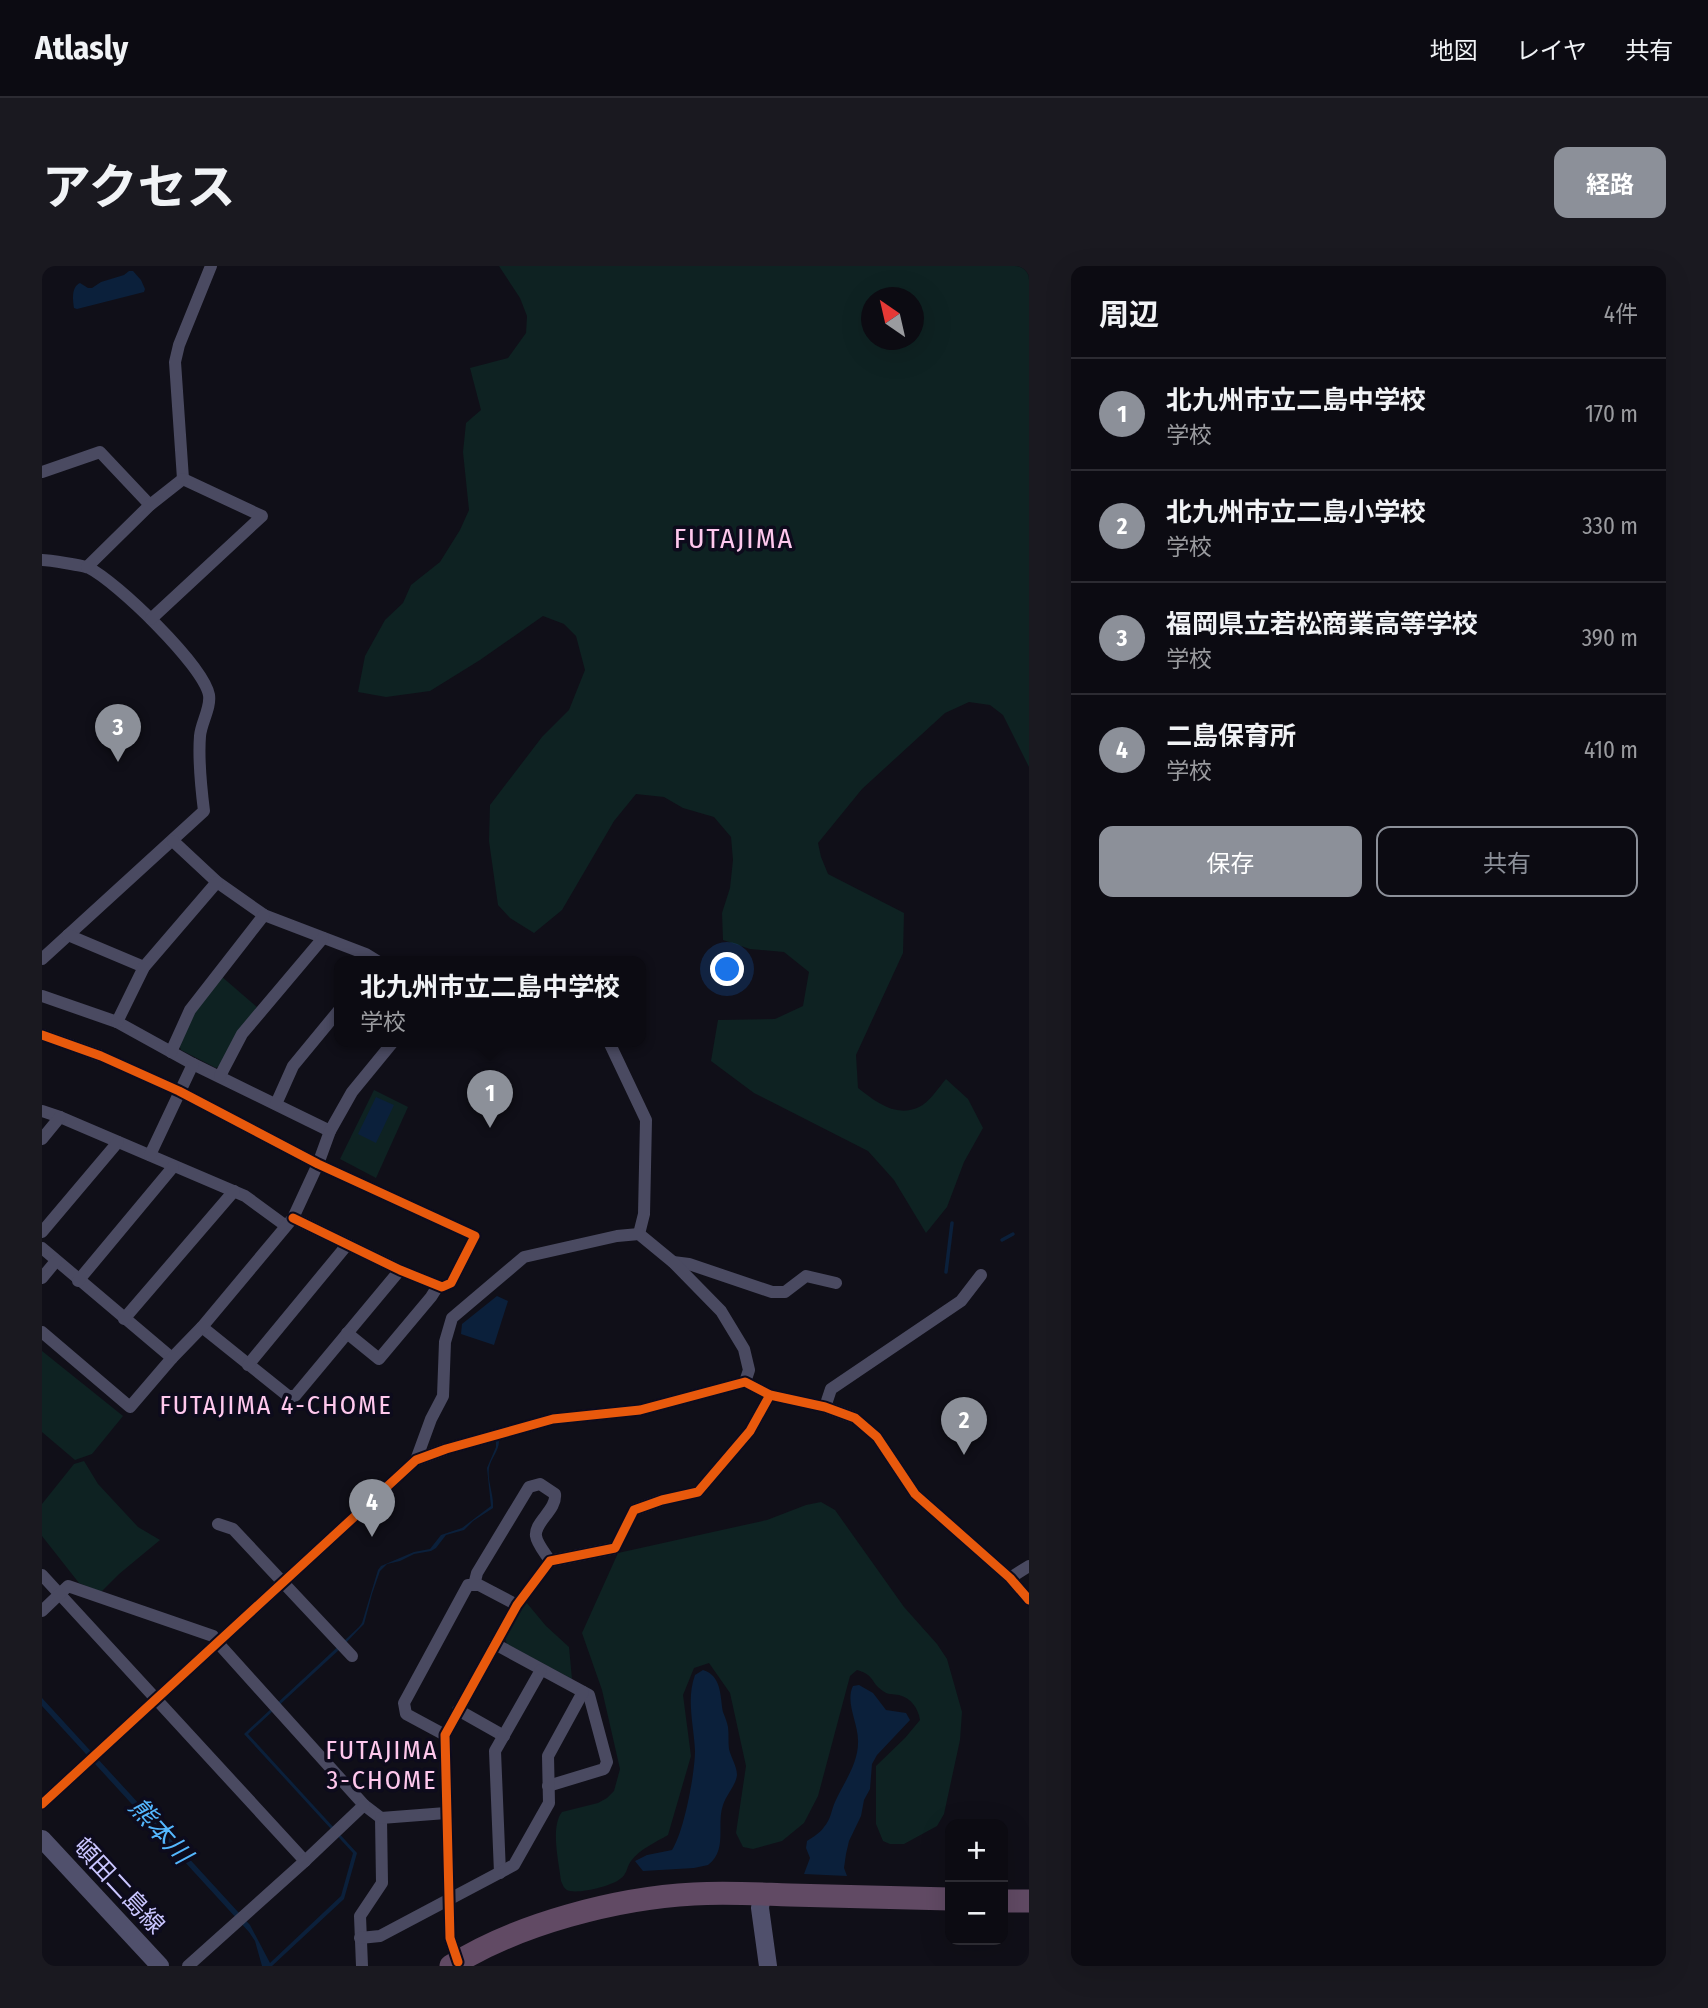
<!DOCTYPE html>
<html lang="ja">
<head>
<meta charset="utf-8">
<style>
	:root { --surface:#0c0b12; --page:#1a1920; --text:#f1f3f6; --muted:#9a9b9f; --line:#2c2b32; --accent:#8c9099 }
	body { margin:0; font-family:"Fira Sans Condensed","Noto Sans JP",sans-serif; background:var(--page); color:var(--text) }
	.controls { position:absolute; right:21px; bottom:21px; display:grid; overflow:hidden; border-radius:14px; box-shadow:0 7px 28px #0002 }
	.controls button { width:63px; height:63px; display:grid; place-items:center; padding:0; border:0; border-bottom:2px solid var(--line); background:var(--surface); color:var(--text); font:35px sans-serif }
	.compass { position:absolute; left:819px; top:21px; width:63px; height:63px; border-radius:50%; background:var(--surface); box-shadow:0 7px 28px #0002; rotate:326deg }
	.you { position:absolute; left:686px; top:704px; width:24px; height:24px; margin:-18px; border:5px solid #fff; border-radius:50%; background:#1a73e8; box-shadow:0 0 0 10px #1a73e833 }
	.badge { display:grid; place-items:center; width:46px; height:46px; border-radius:50%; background:var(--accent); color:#fff; font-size:23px; font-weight:700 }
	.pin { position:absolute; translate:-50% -58px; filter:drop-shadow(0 2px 4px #0008) }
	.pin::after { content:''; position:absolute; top:37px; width:24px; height:21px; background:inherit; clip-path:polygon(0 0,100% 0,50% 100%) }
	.popup { position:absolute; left:292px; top:690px; width:312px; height:91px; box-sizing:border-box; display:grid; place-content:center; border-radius:14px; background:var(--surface); filter:drop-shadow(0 2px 5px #0005); font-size:23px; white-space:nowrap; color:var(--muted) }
	.popup b { font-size:26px; color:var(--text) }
	.popup::after { content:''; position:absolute; left:50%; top:100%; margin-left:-14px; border:14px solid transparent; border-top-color:var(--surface) }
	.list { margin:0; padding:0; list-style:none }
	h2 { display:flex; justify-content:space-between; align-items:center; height:91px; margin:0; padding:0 28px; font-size:30px }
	h2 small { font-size:23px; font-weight:400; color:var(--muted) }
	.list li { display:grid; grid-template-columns:46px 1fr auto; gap:21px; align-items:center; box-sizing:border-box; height:112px; padding:0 28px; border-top:2px solid var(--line) }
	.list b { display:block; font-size:26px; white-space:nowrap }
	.list p { margin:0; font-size:23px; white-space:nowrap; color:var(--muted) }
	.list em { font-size:23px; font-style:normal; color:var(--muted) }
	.actions { display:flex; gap:14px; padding:21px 28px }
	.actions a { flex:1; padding:16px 0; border:2px solid var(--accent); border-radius:14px; text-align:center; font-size:24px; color:var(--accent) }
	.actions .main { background:var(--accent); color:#fff }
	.map { position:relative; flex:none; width:987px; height:1700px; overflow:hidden; border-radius:14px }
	header { display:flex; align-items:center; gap:42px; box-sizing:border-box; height:98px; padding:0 35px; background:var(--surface); border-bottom:2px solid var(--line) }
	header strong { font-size:33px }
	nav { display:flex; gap:38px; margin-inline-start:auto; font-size:24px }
	.intro { display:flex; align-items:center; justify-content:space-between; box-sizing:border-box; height:168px; padding:0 42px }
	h1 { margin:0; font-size:49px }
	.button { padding:18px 32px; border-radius:14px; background:var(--accent); color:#fff; font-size:24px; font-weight:700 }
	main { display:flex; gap:42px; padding:0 42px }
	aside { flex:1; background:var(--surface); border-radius:14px; box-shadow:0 7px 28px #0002 }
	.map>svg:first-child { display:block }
	.green { fill:#0e2222; fill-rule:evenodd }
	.water { fill:#0b203b }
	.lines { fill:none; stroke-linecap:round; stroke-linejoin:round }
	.stream { stroke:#0b203b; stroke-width:3.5 }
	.street { stroke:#4a4a61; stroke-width:12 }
	.secondary { stroke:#50506c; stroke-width:18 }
	.highway { stroke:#614a64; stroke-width:23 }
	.cycleway-casing { stroke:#0d0b1c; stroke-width:13 }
	.cycleway { stroke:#e8590c; stroke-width:9 }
	.labels { text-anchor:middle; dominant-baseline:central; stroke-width:7; stroke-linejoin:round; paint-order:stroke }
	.street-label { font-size:24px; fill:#cac6ff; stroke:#0d0b1c }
	.neighbourhood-label { font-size:26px; letter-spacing:2px; fill:#ffc8ed; stroke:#0d0b1c }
	.water-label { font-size:26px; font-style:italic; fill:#54b7fe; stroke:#0d0b1c }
	.quarter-label { font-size:28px; letter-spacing:2px; fill:#ffc8ed; stroke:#0d0b1c }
</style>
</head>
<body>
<header>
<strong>Atlasly</strong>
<nav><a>地図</a><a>レイヤ</a><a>共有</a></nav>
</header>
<div class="intro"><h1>アクセス</h1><a class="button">経路</a></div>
<main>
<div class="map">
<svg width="987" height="1700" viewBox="0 0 987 1700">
	<rect width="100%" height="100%" fill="#100f18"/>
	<g class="green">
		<path d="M457,0h530v501l-26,-52 -13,-10 -21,-3 -24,11 -83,76 -44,54 3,14 7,17 76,39 -1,40 -47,102 2,33c18,14 38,30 61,19 10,-4 20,-20 27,-28l22,20 15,29 -19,34 -17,45 -21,26 -32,-53 -26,-29 -114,-58 -43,-32 7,-41 57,-1 28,-13 6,-34 -25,-20 -34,-3 -27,-9 -1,-27 8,-25 3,-28 -2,-23 -17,-20 -31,-9 -19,-11 -28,-3 -22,27 -52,89 -28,23 -24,-15 -12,-13 -9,-64 1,-36 52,-68 27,-27 16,-40 -9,-34 -12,-12 -21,-8 -63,44 -50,31 -44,6 -28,-5 7,-36 20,-36 18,-17 8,-18 29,-23 20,-32 9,-20 -6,-58 3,-29 15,-13 -11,-42 38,-10 18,-25 1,-17 -7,-18zM830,32h42v42h-42z"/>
		<polygon points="179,710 216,742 179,799 174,802 139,784 136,776 153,743"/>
		<polygon points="332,824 366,841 334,912 298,893"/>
		<polygon points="0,1085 81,1150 50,1188 33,1194 0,1166"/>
		<polygon points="42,1195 56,1218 96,1261 118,1274 77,1308 59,1326 37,1317 0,1270 0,1238 32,1198"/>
		<path d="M779,1236l14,8 69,97 33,37 10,15 15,53 -2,28 -16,74 -7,12 -33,18h-14l-7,-3 -7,-17v-58l29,-28 15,-18c-2,-12 -9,-22 -21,-25 -6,-1 -11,0 -16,-4 -13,-9 -8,-16 -26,-21l-7,6 -32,120 -14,27 -22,18 -29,8 -10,-2 -7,-14 10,-67 -16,-73 -21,-30 -15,5 -11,27 8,61 -23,79c-12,7 -28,14 -37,26 -4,5 -4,14 -11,18 -8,7 -44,16 -53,11 -4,-3 -4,-5 -6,-9 -2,-18 -11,-54 1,-69l36,-9 9,-5 7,-7 6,-22 -18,-79 -20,-57 36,-80 149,-33 39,-15z"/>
		<polygon points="484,1336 504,1360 527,1381 530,1413 465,1378 463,1372"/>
	</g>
	<g class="water">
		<path d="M87,5h4l8,9 4,9 -1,3 -67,17 -3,-1c-1,-8 -3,-21 6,-25l8,5h4l9,-6 23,-7z"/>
		<polygon points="334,831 352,839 334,877 316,868"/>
		<polygon points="455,1030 466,1035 452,1079 419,1068 420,1058"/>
		<path d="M454,1175h3c0,10 -8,17 -10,27 -2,13 5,26 4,40l-20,13 -9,9 -18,5 -10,13 -5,3 -17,3 -14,7 -13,3 -7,7 -8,23 -8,30 -3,3 -20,21 -93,86 109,119 -13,46 -72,67h-10l-7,-25 -6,-9 -207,-226v-8l208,227 20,38 71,-67 12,-43 -109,-119 115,-107 3,-4 16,-53 3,-4 33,-14 16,-3 11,-14 21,-7 29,-22 -4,-38 9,-21z"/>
		<path d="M661,1404c19,6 17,26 20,42 2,5 4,10 5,15 1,7 0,15 1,22 2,9 8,17 8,26 -1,10 -11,20 -14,30 -7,20 5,45 -15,60l-14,3 -51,3 -8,-10 12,-6 25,-5c12,-18 23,-77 23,-99 -1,-25 -9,-52 0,-76z"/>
		<path d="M817,1419l14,8 13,17 20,3 4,7 -33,35 -5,9 -2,25 -6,11 -3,16 -12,25 -3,13 -2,14 3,8 -43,-2 6,-16 -4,-10 1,-7c6,-4 13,-8 17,-14 7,-8 7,-16 11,-25 9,-20 24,-39 23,-62 0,-17 -13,-38 -5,-54z"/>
	</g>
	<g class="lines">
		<g class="stream">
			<polyline points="960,974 971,968"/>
			<polyline points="904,1006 910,957"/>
		</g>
		<g class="street">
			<polyline points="0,206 58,186 108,239"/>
			<polyline points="141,213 133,96 137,79 169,0"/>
			<path d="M0,294c7,0 43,6 47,8 28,14 114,97 120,127 2,13 -8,28 -9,41 -2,25 1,51 4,75l-162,148"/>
			<polyline points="45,301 108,239 141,213"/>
			<polyline points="109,353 220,250 141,213"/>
			<polyline points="131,575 175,616 222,649 324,688 337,696"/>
			<polyline points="26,669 102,701"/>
			<polyline points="0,730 75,756 151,798 288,865"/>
			<polyline points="75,756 102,701 175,616"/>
			<polyline points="0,769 59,790 137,825 276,898 433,970 409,1017 400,1021 358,1004 251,952"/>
			<polyline points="567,776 604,854 602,948 597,968"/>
			<polyline points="129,786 148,744 222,649"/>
			<polyline points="178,810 200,768 281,672"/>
			<polyline points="234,838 251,800 298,743"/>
			<polyline points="0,845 18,851 203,930 244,960"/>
			<polyline points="0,873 18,851"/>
			<polyline points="108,889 151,798"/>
			<polyline points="0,966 76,876"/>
			<polyline points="0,982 130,1092"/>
			<polyline points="631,996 647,998 730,1026 743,1026 764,1010 794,1017"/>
			<polyline points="0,1012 14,995"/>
			<polyline points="36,1015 131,901"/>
			<polyline points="82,1053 192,925"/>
			<polyline points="160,1061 246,1130 253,1130 358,1004"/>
			<polyline points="0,1066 88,1141 130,1092 160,1061 251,952 276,898 288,865 310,826 351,776"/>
			<polyline points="305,1067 337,1093 389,1031 396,1020"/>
			<polyline points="206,1099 305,979"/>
			<polyline points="783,1141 789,1123 919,1035 939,1009"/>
			<polyline points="374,1194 389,1153 401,1130 403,1076 410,1052 482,991 575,970 597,968 631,996 679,1045 702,1083 707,1104 703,1116"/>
			<polyline points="176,1258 191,1263 310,1390"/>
			<polyline points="0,1309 263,1595"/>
			<polyline points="968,1312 987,1300"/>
			<path d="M432,1319l3,-12 52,-86 11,-3 15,10c2,16 -21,28 -19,42 1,8 10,18 14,25"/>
			<polyline points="0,1345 26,1320 171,1370 176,1377 322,1539 339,1552 340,1617 318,1650 320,1700"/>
			<polyline points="453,1378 547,1429 565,1496 562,1503 506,1520"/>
			<polyline points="416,1444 462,1470"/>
			<polyline points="403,1469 364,1448 362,1437 426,1319 437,1319 475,1339"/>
			<polyline points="0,1538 374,1194 404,1183 511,1153 598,1144 703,1116 728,1129 783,1141 813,1152 835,1171 873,1228 968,1312 987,1334"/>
			<polyline points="339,1552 404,1547"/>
			<polyline points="458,1607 453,1485 499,1404"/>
			<polyline points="318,1672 338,1670 472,1599 507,1537 506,1490 541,1426"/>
			<polyline points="416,1696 408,1672 403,1469 475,1339 508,1295 573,1282 592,1244 620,1234 656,1226 708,1165 728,1129"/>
			<polyline points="146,1700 263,1595 322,1539"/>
		</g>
		<g class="secondary">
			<polyline points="0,1573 118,1700"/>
			<polyline points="720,1628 718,1642 726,1700"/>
		</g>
		<g class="highway">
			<polyline points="961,1635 987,1635"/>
			<path d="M409,1700c66,-42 166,-68 243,-72 32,-2 64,0 96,1 54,1 107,3 160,4"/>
		</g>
		<defs>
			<g id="cycleway">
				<polyline points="0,769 59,790 137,825 276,898 433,970 409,1017 400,1021 358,1004 251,952"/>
				<polyline points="0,1538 374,1194 404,1183 511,1153 598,1144 703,1116 728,1129 783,1141 813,1152 835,1171 873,1228 968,1312 987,1334"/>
				<polyline points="416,1696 408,1672 403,1469 475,1339 508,1295 573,1282 592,1244 620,1234 656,1226 708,1165 728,1129"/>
			</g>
		</defs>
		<use href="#cycleway" class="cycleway-casing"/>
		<use href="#cycleway" class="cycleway"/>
	</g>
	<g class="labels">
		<g class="street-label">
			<text transform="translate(77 1620) rotate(47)">頓田二島線</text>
		</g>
		<g class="neighbourhood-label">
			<text x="234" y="1139">FUTAJIMA 4-CHOME</text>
			<text x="340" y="1484">FUTAJIMA<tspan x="340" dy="30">3-CHOME</tspan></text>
		</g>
		<g class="water-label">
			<text transform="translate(118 1565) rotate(48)">熊本川</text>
		</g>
		<g class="quarter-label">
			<text x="692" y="272">FUTAJIMA</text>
		</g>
	</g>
</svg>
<div class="controls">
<button>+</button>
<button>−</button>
</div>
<svg class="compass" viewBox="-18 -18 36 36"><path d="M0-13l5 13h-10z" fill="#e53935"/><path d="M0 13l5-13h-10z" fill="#9a9b9f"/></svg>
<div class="you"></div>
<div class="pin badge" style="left:448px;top:862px">1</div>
<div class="popup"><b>北九州市立二島中学校</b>学校</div>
<div class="pin badge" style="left:922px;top:1189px">2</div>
<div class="pin badge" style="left:76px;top:496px">3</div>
<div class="pin badge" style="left:330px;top:1271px">4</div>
</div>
<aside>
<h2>周辺<small>4件</small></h2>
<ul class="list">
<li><span class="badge">1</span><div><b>北九州市立二島中学校</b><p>学校</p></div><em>170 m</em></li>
<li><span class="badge">2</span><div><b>北九州市立二島小学校</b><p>学校</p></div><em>330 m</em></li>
<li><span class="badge">3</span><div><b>福岡県立若松商業高等学校</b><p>学校</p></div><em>390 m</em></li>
<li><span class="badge">4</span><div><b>二島保育所</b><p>学校</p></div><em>410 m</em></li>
</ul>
<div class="actions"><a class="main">保存</a><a>共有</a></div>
</aside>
</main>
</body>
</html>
